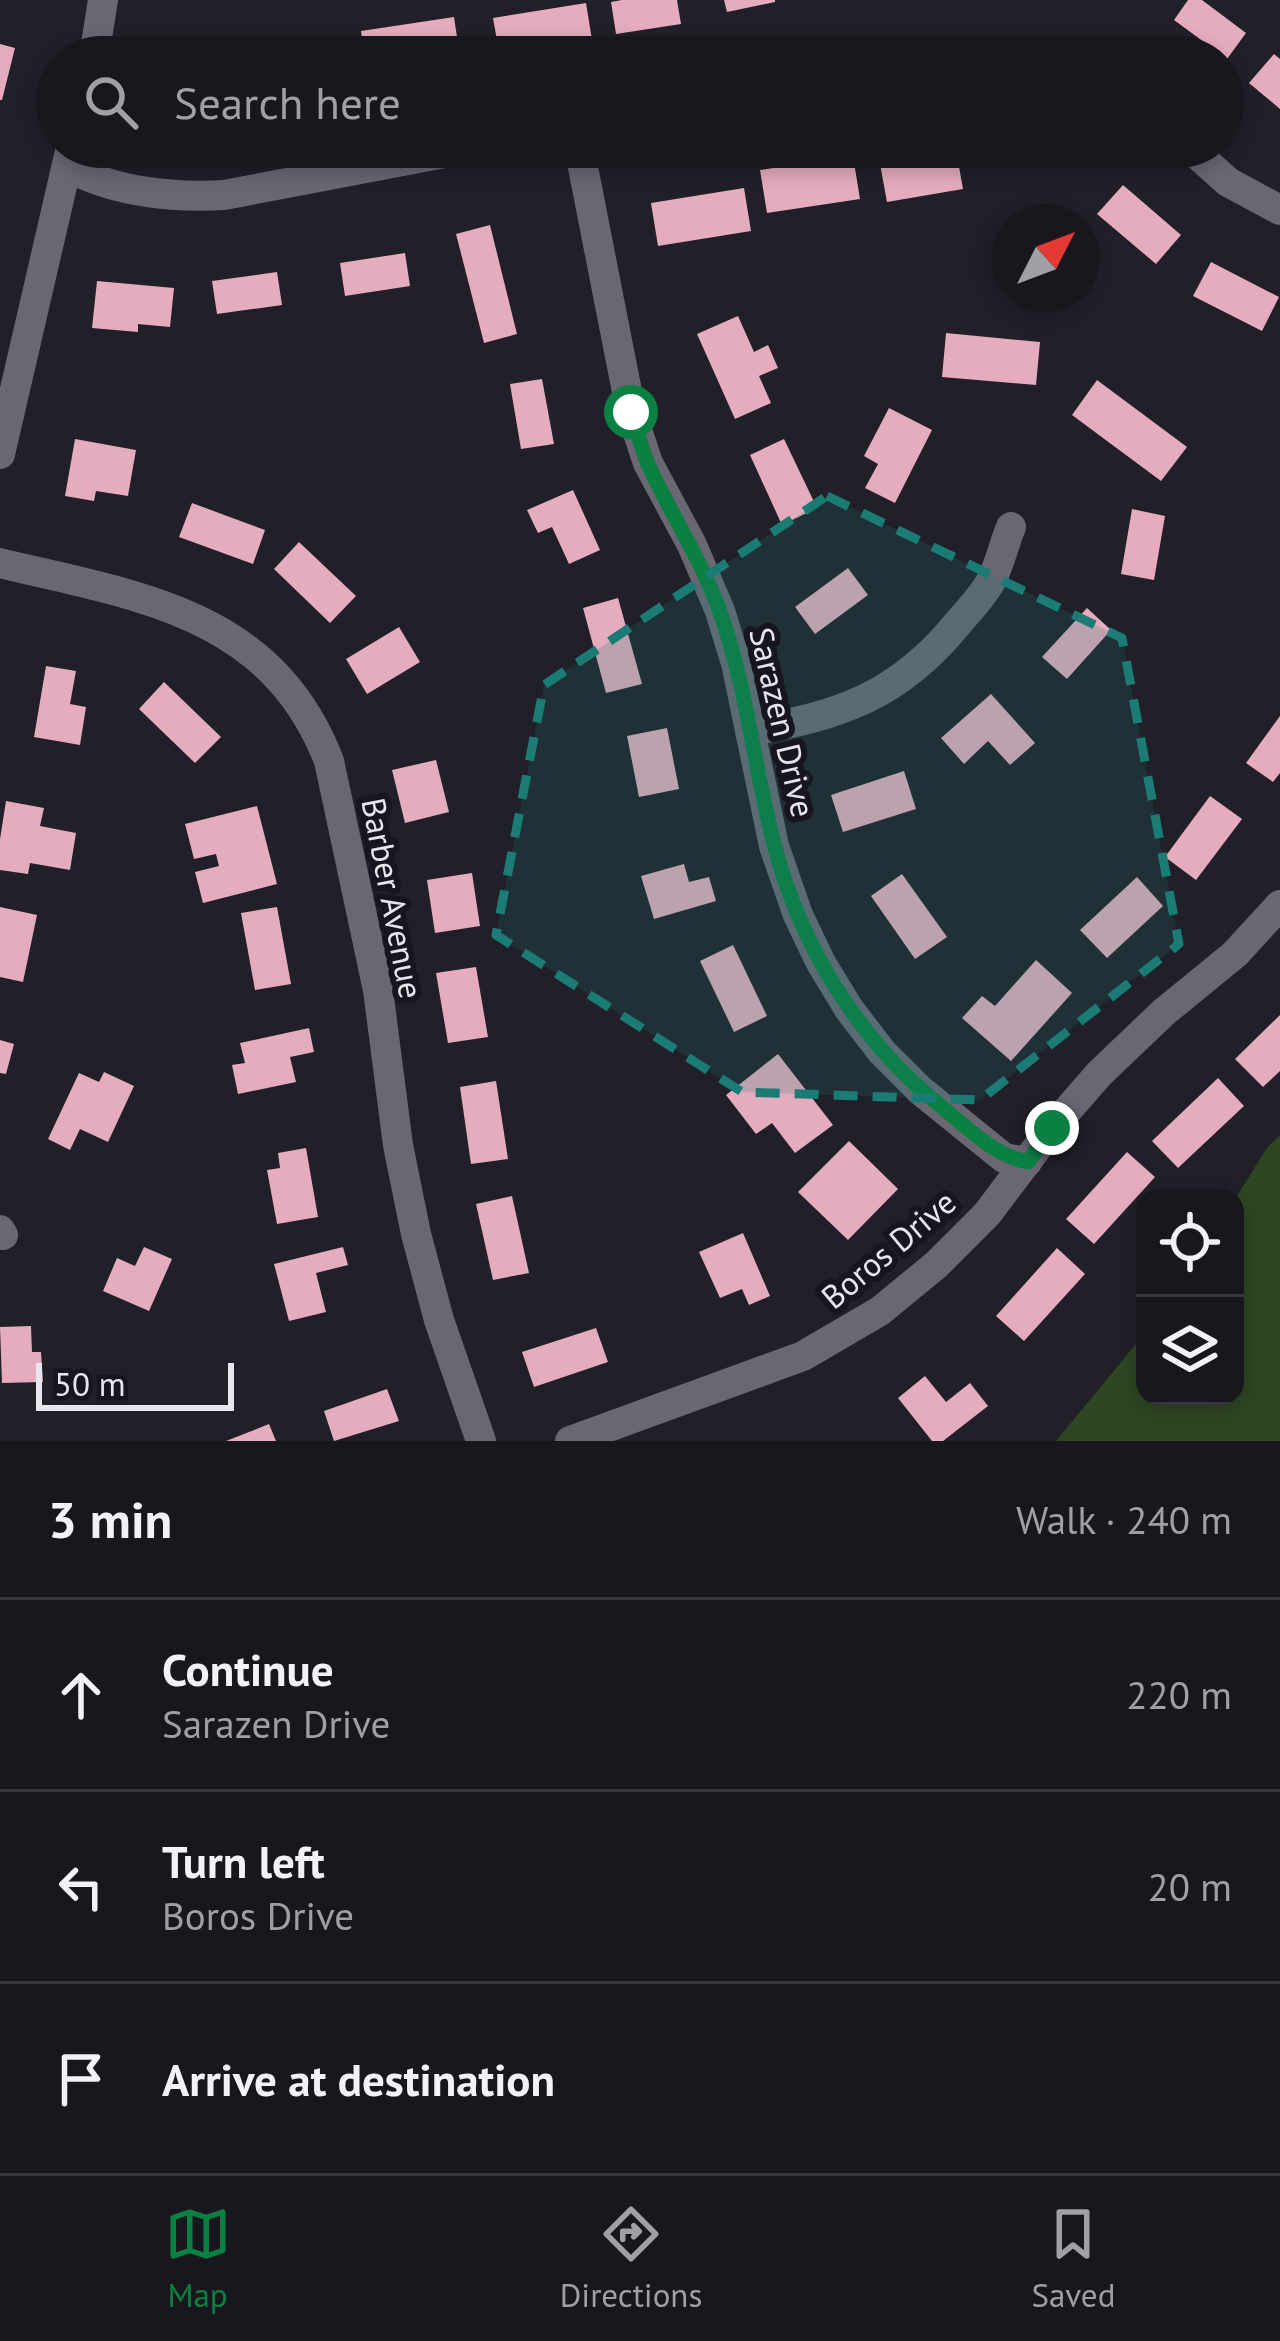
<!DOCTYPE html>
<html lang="en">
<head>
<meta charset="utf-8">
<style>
	:root { --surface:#19171e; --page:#222027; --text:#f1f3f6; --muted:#9f9fa4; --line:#37363c; --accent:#0b8043 }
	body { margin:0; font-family:"PT Sans",sans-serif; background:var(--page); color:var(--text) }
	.controls { position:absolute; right:36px; bottom:36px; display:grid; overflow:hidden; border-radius:24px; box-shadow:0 6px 18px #0003 }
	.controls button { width:108px; height:108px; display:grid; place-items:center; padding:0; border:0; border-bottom:3px solid var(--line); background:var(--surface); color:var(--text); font:60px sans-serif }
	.compass { position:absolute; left:992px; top:204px; width:108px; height:108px; border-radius:50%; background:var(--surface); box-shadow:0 6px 18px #0003; rotate:48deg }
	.scale { position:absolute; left:36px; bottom:30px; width:198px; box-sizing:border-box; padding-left:12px; border:6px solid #e7e6ed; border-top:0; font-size:33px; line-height:42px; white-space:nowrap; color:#e7e6ed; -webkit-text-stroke:9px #18151f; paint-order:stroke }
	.stop { position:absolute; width:36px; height:36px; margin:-27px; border:9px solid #0b8043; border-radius:50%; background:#fff }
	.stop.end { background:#0b8043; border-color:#fff; box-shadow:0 3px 12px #0008 }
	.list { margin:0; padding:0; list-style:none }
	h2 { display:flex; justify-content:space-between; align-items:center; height:156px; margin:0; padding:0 48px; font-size:51px }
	h2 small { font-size:39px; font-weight:400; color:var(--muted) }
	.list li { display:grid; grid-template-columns:78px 1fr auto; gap:36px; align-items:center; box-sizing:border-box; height:192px; padding:0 48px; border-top:3px solid var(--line) }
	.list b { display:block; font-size:45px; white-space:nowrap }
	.list p { margin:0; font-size:39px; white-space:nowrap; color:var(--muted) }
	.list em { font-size:39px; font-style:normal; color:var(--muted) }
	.icon { flex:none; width:66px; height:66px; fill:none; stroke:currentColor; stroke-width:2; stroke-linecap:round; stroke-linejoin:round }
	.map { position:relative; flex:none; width:1280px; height:1441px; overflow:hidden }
	.search { position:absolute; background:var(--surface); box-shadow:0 6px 18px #0003; left:36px; right:36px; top:36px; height:132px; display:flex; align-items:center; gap:30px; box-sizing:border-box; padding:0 42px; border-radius:66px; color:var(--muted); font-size:45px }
	.sheet { height:732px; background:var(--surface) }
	nav { display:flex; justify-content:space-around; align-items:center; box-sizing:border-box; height:168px; border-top:3px solid var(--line); background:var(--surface); font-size:33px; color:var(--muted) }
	nav a { display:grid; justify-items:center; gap:6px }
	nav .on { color:var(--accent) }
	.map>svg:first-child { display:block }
	.green { fill:#2e4622 }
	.building { fill:#e5acbe }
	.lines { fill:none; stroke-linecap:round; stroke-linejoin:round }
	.street { stroke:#6a6773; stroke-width:30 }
	.route { stroke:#0b8043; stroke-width:15 }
	.marked { fill:#1a7c74; fill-opacity:0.2; stroke:#1a7c74; stroke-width:9; stroke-dasharray:24 15; stroke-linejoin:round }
	.labels { text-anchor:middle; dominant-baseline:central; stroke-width:12; stroke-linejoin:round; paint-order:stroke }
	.street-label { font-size:33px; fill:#e7e6ed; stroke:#18151f }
</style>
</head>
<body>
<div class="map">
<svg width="1280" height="1441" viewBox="0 0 1280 1441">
	<rect width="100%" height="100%" fill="#211f28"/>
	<polygon class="green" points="1280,1135 1280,1441 1056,1441 1145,1333 1145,1396 1235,1396 1235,1199 1267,1148"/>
	<g class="building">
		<polygon points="622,0 677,0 681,24 616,34 611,2"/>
		<polygon points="724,0 775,0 775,2 727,12"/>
		<polygon points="1188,0 1202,0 1246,33 1227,59 1174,20"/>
		<polygon points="586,3 593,46 525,57 500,57 493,18"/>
		<polygon points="454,17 460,57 365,57 361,31"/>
		<polygon points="282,36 284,49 331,42 333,57 252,57 250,42"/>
		<polygon points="0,44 15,48 2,100 0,100"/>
		<polygon points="168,50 169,57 142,57 142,52"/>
		<polygon points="1274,54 1280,59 1280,109 1249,83"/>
		<polygon points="956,150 963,189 887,202 880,164"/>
		<polygon points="853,156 860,199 767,213 760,170"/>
		<polygon points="1123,185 1181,235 1156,264 1097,214"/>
		<polygon points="744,188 751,231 658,246 651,203"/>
		<polygon points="490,225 517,334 484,343 456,234"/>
		<polygon points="405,253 410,286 345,296 340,263"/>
		<polygon points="1211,262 1279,297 1262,331 1193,296"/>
		<polygon points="277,272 282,305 217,314 212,281"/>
		<polygon points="97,281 174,288 170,327 138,324 138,332 92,328"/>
		<polygon points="738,316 754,352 768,345 778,368 759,376 771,403 735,419 697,334"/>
		<polygon points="946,333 1040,342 1036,385 942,377"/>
		<polygon points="542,379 554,444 521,449 510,384"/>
		<polygon points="1097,380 1187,447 1161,481 1072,415"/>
		<polygon points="889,408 932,430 895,503 865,488 878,464 864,456"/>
		<polygon points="75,439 136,450 128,496 96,491 94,501 65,496"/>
		<polygon points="784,439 817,508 782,525 750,455"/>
		<polygon points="573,490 600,550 569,564 552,527 538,533 527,510"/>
		<polygon points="192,503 265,530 253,564 179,537"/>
		<polygon points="1132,509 1165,516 1154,580 1121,574"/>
		<polygon points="299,542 356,596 330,623 274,569"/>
		<polygon points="848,568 868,595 815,634 795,607"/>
		<polygon points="618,598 642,684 606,693 583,608"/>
		<polygon points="1087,608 1111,630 1067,679 1042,657"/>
		<polygon points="399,627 420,662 367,694 346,659"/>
		<polygon points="46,666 76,671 70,704 86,707 80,745 34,737"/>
		<polygon points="164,682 221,737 195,763 139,709"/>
		<polygon points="991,694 1035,743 1010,765 988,741 964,764 941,738"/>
		<polygon points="1280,716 1280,773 1273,782 1246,763"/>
		<polygon points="667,728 679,789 639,797 627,736"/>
		<polygon points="436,760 449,812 405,823 392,770"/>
		<polygon points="904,771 916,809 843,832 831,795"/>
		<polygon points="1210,796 1242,819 1196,880 1165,857"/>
		<polygon points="6,801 44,808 40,826 76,833 70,870 30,863 28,874 0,870 0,839"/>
		<polygon points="257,806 277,884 203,903 195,872 219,866 216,854 194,859 185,824"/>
		<polygon points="684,864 689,882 709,877 716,901 654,919 641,876"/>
		<polygon points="472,873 480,926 435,933 427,880"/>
		<polygon points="902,874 947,937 915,959 871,896"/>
		<polygon points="1137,877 1163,906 1107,958 1080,930"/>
		<polygon points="0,907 37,915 23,982 0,977"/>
		<polygon points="277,907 291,984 255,990 241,913"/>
		<polygon points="733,945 767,1016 734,1032 700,961"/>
		<polygon points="1036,960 1072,993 1011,1061 962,1018 982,996 995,1006"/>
		<polygon points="476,967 488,1037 448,1043 436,973"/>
		<polygon points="1280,1015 1280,1071 1263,1087 1235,1059"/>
		<polygon points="309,1028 314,1052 290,1057 296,1082 238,1094 232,1065 245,1063 240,1043"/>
		<polygon points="0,1040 14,1044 6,1074 0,1073"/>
		<polygon points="778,1054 833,1125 795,1153 772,1123 756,1134 726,1095"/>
		<polygon points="104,1072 134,1086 108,1142 80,1129 70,1150 48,1139 79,1073 99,1082"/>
		<polygon points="1218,1078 1244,1106 1178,1168 1152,1141"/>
		<polygon points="496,1081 508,1159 471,1164 460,1087"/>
		<polygon points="849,1141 898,1189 848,1240 798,1192"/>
		<polygon points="306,1148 318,1217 277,1224 267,1170 280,1168 278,1153"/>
		<polygon points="1127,1152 1155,1177 1094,1244 1066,1219"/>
		<polygon points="512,1196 529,1273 493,1280 476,1204"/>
		<polygon points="743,1233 770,1296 749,1305 742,1289 720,1298 699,1252"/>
		<polygon points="144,1247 172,1259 149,1311 103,1291 117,1258 135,1266"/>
		<polygon points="343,1247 348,1265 316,1273 326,1312 289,1321 274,1264"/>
		<polygon points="1057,1248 1085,1274 1024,1341 996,1316"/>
		<polygon points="31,1326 32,1352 41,1352 43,1382 2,1383 0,1327"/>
		<polygon points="596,1328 608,1362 534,1387 522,1352"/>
		<polygon points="925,1376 946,1402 970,1383 988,1406 943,1441 932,1441 898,1398"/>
		<polygon points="387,1389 399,1421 334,1441 324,1411"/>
		<polygon points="269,1424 276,1441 226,1441"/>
	</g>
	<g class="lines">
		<g class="street">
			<polyline points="94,57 103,0"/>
			<polyline points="968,57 1008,57"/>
			<polyline points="579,147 631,412 648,463 692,545 720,611 736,663 774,846 798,915 821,963 849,1009 882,1052 920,1090 1004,1158 1027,1162"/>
			<polyline points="1189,147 1228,182 1280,210"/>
			<path d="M67,166c45,26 106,32 157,29l252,-48"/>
			<polyline points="0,454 71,147"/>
			<path d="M0,563c136,33 271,48 329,198l49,229 20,155 18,89 23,86 42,121"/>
			<path d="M750,731c89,-15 149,-35 208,-108 11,-13 26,-28 34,-44 8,-16 12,-35 19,-52"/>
			<polyline points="0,1230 3,1235"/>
			<polyline points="570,1441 803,1356 880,1311 936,1265 987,1214 1052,1128 1099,1074 1164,1012 1235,954 1280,905"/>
		</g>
	</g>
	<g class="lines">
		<path class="route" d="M631,412c6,17 10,36 17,52 23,51 54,96 72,148 27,75 34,156 54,232 26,100 83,194 163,259 29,23 55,52 91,59l24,-34"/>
	</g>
	<path class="marked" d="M827,496l295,142 57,306 -199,156 -238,-8 -246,-157 48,-250z"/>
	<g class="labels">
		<g class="street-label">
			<text transform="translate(783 722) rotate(77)">Sarazen Drive</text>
			<text transform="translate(393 898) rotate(79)">Barber Avenue</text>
			<text transform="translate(888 1249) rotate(-40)">Boros Drive</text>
		</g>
	</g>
</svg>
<div class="controls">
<button><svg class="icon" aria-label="locate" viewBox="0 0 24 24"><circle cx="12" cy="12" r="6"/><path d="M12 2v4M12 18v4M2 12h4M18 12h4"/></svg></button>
<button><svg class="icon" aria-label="layers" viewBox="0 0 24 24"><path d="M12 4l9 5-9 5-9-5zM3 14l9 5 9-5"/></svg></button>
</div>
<svg class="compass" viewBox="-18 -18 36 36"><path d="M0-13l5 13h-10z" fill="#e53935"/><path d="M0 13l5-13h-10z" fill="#9f9fa4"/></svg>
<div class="scale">50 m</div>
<div class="stop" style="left:631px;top:412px"></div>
<div class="stop end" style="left:1052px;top:1128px"></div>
<div class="search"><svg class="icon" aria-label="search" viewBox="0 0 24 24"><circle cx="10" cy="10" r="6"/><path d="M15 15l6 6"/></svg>Search here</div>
</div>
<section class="sheet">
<h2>3 min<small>Walk · 240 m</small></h2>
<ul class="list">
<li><svg class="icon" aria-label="ahead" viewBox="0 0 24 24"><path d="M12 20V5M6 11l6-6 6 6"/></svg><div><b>Continue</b><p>Sarazen Drive</p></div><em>220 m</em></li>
<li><svg class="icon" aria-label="left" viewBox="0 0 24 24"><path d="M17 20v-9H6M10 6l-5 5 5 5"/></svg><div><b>Turn left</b><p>Boros Drive</p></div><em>20 m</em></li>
<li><svg class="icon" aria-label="arrive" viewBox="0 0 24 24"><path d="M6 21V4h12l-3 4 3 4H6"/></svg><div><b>Arrive at destination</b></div></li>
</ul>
</section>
<nav>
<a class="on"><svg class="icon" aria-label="map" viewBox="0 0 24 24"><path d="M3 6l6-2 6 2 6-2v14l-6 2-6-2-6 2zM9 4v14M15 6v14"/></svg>Map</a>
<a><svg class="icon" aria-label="directions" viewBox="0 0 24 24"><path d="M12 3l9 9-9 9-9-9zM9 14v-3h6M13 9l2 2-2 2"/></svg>Directions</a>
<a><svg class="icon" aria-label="saved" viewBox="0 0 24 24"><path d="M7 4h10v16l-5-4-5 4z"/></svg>Saved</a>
</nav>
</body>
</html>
